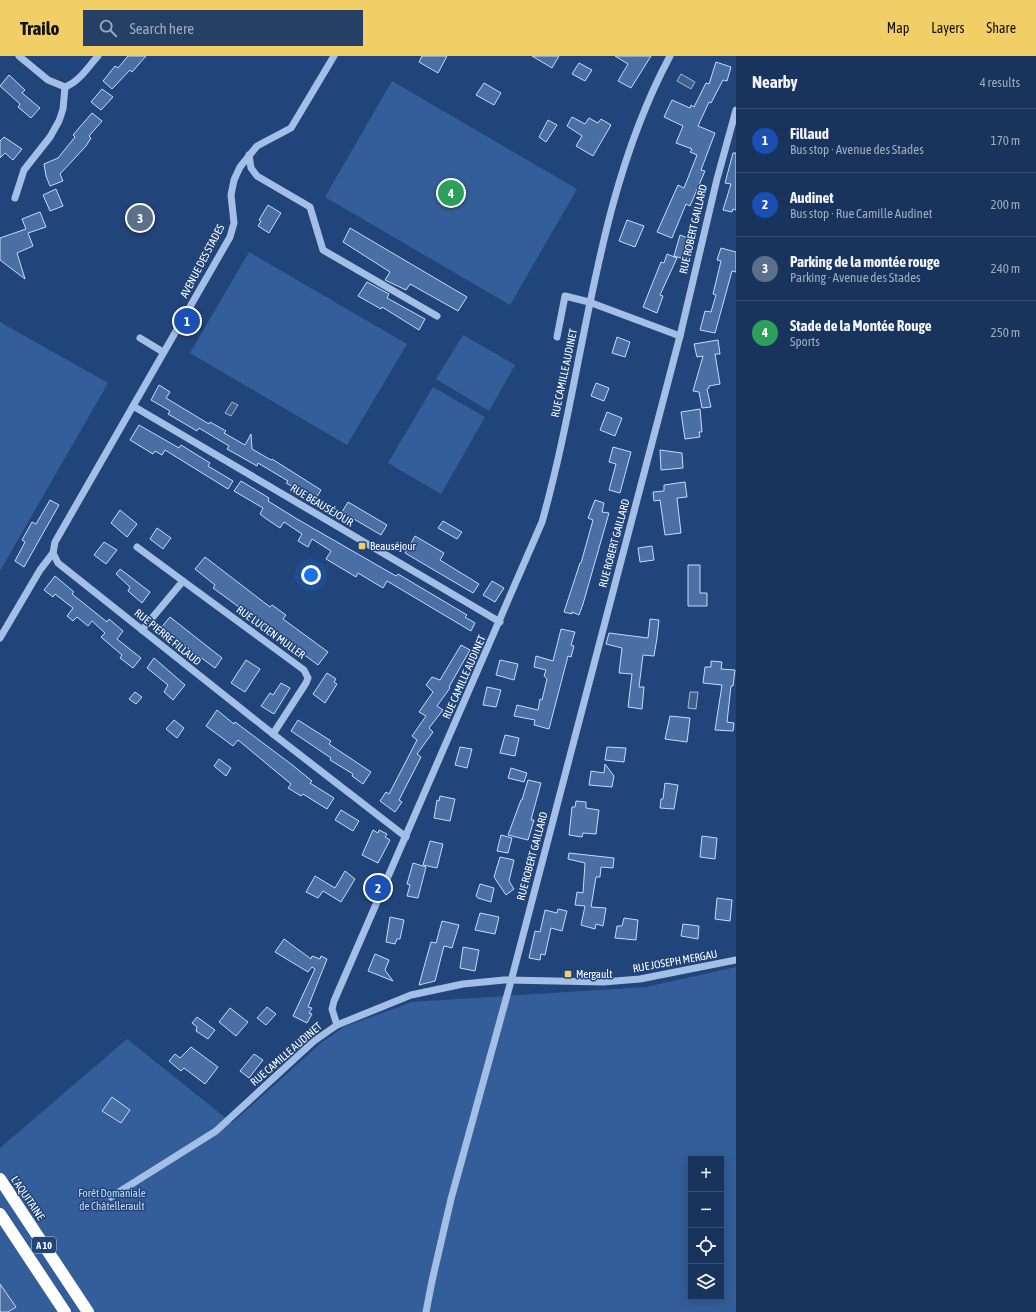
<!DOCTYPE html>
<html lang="en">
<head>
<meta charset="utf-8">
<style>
	:root { --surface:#19345c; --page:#263f65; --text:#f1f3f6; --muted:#9faabb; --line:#374f72; --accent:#f2cf66 }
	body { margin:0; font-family:"Asap Condensed",sans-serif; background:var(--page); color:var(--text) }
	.controls { position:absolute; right:12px; bottom:12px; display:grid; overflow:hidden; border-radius:0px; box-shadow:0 2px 10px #0003 }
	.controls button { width:36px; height:36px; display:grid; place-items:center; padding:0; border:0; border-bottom:1px solid var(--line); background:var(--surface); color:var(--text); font:20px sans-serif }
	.you { position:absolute; left:311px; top:519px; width:14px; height:14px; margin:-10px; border:3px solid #fff; border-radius:50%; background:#1a73e8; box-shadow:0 0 0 6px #1a73e833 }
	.badge { display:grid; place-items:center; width:26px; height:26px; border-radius:50%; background:var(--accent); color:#fff; font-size:13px; font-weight:700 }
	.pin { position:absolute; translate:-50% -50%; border:2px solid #fff; box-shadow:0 1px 4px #0006 }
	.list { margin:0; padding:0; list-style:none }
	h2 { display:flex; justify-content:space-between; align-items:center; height:52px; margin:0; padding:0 16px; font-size:17px }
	h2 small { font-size:13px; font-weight:400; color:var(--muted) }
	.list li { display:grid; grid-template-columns:26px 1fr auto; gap:12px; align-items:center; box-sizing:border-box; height:64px; padding:0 16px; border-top:1px solid var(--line) }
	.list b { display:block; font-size:15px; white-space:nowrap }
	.list p { margin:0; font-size:13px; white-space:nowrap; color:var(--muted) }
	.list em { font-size:13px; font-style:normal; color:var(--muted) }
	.icon { flex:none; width:22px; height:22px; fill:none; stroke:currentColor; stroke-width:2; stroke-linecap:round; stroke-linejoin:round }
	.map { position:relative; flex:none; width:736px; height:1256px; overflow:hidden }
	header { display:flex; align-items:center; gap:24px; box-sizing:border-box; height:56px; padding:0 20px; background:var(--accent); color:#111 }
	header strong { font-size:19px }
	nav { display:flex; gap:22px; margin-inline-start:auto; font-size:14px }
	.search { width:280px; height:36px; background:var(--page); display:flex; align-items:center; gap:10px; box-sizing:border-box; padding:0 14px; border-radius:0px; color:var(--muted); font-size:15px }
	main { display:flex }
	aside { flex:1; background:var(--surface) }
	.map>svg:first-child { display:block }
	.green { fill:#345e99; fill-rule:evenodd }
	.water { fill:#445f87; stroke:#98b9e7 }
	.building { fill:#4a6fa5; stroke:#c7daf4 }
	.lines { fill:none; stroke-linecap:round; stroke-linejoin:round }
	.minor { stroke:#a4bfe6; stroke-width:7 }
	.highway { stroke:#fff; stroke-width:12 }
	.poi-dot { fill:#f2cf66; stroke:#21457b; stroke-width:1.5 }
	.labels { text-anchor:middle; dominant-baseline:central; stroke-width:3; stroke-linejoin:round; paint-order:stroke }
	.shield { fill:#21457b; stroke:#bcc7d7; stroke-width:1 }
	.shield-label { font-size:10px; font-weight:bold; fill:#fff }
	.street-label { font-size:11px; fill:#fff; stroke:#21457b }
	.poi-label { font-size:11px; fill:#fff; stroke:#21457b; text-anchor:start }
	.park-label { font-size:11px; fill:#c7daf4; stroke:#21457b }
</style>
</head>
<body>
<header>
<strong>Trailo</strong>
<div class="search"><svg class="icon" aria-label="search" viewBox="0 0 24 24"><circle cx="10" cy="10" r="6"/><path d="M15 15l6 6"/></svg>Search here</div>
<nav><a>Map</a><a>Layers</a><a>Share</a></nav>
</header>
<main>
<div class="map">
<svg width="736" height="1256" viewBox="0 0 736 1256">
	<rect width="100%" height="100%" fill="#21457b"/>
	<g class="green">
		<polygon points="392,25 577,133 510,249 325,141"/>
		<polygon points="249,196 407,288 347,389 190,297"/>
		<polygon points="0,266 108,327 0,515"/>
		<polygon points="463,279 515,309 489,355 436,323"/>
		<polygon points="433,331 485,361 441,438 388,407"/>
		<path d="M736,911v345h-736v-164l127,-109 105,84 89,-80 23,-16 68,-25 234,-15zM691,1103h30v138h-30z"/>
	</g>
	<g class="water">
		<polygon points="681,18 695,26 691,33 677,25"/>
		<polygon points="232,346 238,349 231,360 225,357"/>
		<polygon points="690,636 698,636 696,653 688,652"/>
	</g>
	<g class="building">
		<polygon points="128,0 146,0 132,16 130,14 112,33 103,25 115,10 118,12"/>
		<polygon points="422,0 447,0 438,17 419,6"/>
		<polygon points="532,0 559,0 552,12"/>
		<polygon points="615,0 651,0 631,32 618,25 628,8"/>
		<polygon points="716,6 731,11 727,25 723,24 711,47 709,46 698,70 715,77 701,114 705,115 690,150 686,148 672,182 657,176 678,129 684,132 697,99 690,96 692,93 676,87 683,70 664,61 672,44 690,52 691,49 694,51 706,27 709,28"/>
		<polygon points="579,7 592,14 585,25 572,18"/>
		<polygon points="9,19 25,34 22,37 40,52 31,62 18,51 20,48 0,30"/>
		<polygon points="484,27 501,37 494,49 476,39"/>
		<polygon points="102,33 113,41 101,54 91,46"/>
		<polygon points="92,57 102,65 89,80 91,82 86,90 60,118 63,125 50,130 46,120 44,108 58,102 75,81 73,79"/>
		<polygon points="572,61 585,68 589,62 598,67 601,63 611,69 593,100 576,90 582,80 567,70"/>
		<polygon points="548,64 557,69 546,86 539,81"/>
		<polygon points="4,81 22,93 13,104 5,97 0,102 0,85"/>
		<polygon points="733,97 736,97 736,154 733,153 732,156 723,154 731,128 725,127"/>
		<polygon points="56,133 63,150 50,155 43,139"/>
		<polygon points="268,149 281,157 269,177 258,170 261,165 259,164"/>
		<polygon points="40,156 46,171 28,177 33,190 17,197 25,223 0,204 0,182 26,173 22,163"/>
		<polygon points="627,164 644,170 635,191 619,185"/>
		<polygon points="350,172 467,241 458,255 410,228 406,234 385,224 390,216 343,186"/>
		<polygon points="680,179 693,184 688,204 674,200"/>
		<polygon points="721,192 736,196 736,216 732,215 715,277 700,274 705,255 711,256 716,239 713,238 721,205 717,204"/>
		<polygon points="667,198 677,202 660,239 663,240 657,257 643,251 661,206 664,207"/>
		<polygon points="367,226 389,238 387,242 425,263 419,274 382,251 381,253 358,240"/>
		<polygon points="617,281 630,286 625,301 612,297"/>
		<polygon points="718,284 720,298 715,298 720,328 709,330 709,332 707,333 711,351 702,352 699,336 693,335 703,300 697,301 694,288"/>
		<polygon points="596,327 609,332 604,345 591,340"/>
		<polygon points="159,329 170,336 166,342 209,368 210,366 226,375 224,377 245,389 251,378 252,393 271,404 272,403 321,434 315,444 286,427 288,425 258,407 257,410 227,393 229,390 199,372 197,375 168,358 170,355 151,344"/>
		<polygon points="700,353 702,376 699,376 700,381 685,383 681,356"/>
		<polygon points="607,356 622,362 615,380 600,374"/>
		<polygon points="139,369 179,392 181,389 210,407 208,410 233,425 228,433 165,394 162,399 155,395 153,398 130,384"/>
		<polygon points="613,391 631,396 620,437 609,434 616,408 609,406"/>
		<polygon points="660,394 682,397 683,412 661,414"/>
		<polygon points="241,425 269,442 268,445 297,463 396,520 398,518 467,559 465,561 475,567 471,575 387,525 383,532 358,517 356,521 326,503 331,495 312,483 308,491 298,485 302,478 284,466 280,472 265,462 260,458 263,452 234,435"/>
		<polygon points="685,426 687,441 677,442 681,477 665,479 660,444 654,445 653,436 664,435 664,429"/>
		<polygon points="50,444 59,449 24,511 15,505 25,486 22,484 32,466 36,468"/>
		<polygon points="595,444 604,447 602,456 609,457 583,548 579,559 572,556 572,558 564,556 580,507 581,507 593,464 588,462"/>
		<polygon points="348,446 387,469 381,479 342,456"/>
		<polygon points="120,454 137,468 127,481 111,467"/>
		<polygon points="443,465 462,476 457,483 438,472"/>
		<polygon points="157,472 171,482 163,493 150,483"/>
		<polygon points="415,480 444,497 440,504 479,528 473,537 405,497"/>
		<polygon points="104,486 117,494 106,508 94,499"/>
		<polygon points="652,490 654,504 640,506 638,492"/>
		<polygon points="205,501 270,551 272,549 286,559 283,563 328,596 318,609 213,532 215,529 195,513"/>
		<polygon points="688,509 700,509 700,537 707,537 707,550 688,550"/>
		<polygon points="120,513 150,536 142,547 128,535 130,531 116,518"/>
		<polygon points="55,520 74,536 72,538 107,566 109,563 123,575 117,583 141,602 133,612 120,602 122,599 101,581 105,577 92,565 88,570 77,561 73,565 67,560 73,552 55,538 53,541 44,534"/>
		<polygon points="492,525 504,532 495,546 483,539"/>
		<polygon points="170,561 222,602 215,612 161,572"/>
		<polygon points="650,563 659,564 657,582 654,600 643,599 639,631 644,631 642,653 628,651 632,618 619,617 622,592 606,588 609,577 648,582"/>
		<polygon points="561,573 575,576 571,589 574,590 571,601 568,600 549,673 534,669 535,664 514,660 517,649 538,654 540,643 542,644 547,623 544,620 546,614 534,611 536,600 553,605"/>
		<polygon points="461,589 470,594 449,631 450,632 437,650 443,654 429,672 433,676 417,698 421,701 399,744 402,746 395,756 380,745 386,736 389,738 417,684 412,680 426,660 419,656 433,636 426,629 432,621 440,624"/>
		<polygon points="154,602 185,629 173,644 164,636 168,629 147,612"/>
		<polygon points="246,604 260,613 245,636 231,627"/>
		<polygon points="500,604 518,608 514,624 496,619"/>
		<polygon points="711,605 722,606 721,613 735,614 733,630 731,630 727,666 734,667 733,675 715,674 722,629 703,627 705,611 711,611"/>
		<polygon points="327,617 336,623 334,626 337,628 325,647 313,638"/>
		<polygon points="281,627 290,632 274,658 261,650 270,637 273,639"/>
		<polygon points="487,631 501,634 496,651 483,649"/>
		<polygon points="135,636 142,641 136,648 129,643"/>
		<polygon points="217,654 234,668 235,666 291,708 312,725 310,727 334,742 327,753 303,738 301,740 288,732 291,728 238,684 233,690 206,670"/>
		<polygon points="670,660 690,662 687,686 665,683"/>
		<polygon points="174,664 184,672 177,682 166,673"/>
		<polygon points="298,664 331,685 329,688 371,716 363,728 352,720 353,718 330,704 331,702 291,675"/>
		<polygon points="505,679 519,682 515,700 500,697"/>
		<polygon points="460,691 472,693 467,712 455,709"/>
		<polygon points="607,691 626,692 624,706 605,704"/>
		<polygon points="219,703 231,712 226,720 214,710"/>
		<polygon points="605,708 614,720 612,731 589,729 591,715 604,717"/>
		<polygon points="511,712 527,717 524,726 508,722"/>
		<polygon points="528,724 541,727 531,764 534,764 528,784 508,779 521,744 522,744"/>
		<polygon points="665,727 678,729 674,753 660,752 661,743 663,743"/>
		<polygon points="440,740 455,743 450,765 434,762 437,744 439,745"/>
		<polygon points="576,745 586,746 586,752 599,754 596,778 583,777 582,781 569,779 572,751 575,751"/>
		<polygon points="341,754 359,765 353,775 335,764"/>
		<polygon points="373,774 378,777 379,774 387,778 385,781 390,784 378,807 362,799"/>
		<polygon points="501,779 512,782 508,797 497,795"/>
		<polygon points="702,780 717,782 715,803 700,801"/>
		<polygon points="430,785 443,788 437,812 423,809"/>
		<polygon points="569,797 614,802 613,812 601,811 600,821 596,821 591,851 606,852 603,870 596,868 595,873 581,869 585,850 575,849 577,836 583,837 585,807 568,803"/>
		<polygon points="500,801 514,804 509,825 514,833 506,839 494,821"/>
		<polygon points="413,807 426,811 418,842 407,840 410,829 407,828"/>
		<polygon points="345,815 355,823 341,846 323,835 318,842 306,836 315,820 335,832"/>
		<polygon points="480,828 494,832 491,846 478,842 476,840"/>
		<polygon points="717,842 732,844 730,865 715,863"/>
		<polygon points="558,853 567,855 562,875 551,872 545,899 541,898 540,904 529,902 535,875 540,876 545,854 557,857"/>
		<polygon points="480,857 499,861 495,878 475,874"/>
		<polygon points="390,861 404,864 400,883 397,883 395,888 386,886"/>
		<polygon points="624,862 638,864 636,884 615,882 617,870 622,870"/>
		<polygon points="442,865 459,869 452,892 444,890 435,925 419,929 431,886 436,887"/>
		<polygon points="683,868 699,870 698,883 681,880"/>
		<polygon points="284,883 311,903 312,900 320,903 321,900 327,903 308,951 312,952 309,957 312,958 307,967 293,960 315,913 312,911 308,916 275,896"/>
		<polygon points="463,891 479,894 475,915 460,912"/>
		<polygon points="375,898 389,904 385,914 393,925 368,915"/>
		<polygon points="267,951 276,958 266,969 257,962"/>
		<polygon points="230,952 248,966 236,980 219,966"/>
		<polygon points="197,961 215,974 208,983 196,975 197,971 192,967"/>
		<polygon points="191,991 218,1011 205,1028 184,1012 181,1015 169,1005 175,998 180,1002"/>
		<polygon points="254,998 263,1004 249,1022 240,1015"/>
		<polygon points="112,1041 130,1054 121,1067 102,1055"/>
		<polygon points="0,1228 16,1251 8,1256 0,1256"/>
	</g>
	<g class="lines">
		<g class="minor">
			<path d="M19,0l29,24 17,7c14,-5 23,-20 33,-31"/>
			<polyline points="334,0 291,72 257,90 240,111 234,124 231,139 234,167 230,181 55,486 53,497 58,507 273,678 406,781"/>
			<polyline points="249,99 251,112 257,120 310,151 323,194 437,260"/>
			<polyline points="15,142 24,114 50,81 59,65 63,53 65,31"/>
			<polyline points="557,281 565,240 589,246 680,280"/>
			<polyline points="140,282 163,296"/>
			<polyline points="133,350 500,566"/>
			<polyline points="137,491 183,525"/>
			<polyline points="142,574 183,525 304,614 308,622 306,627 273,678"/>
			<polyline points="0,582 40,514 53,497"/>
			<path d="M337,969l-5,-16 2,-8 208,-479c44,-155 51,-322 128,-466"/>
			<polyline points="111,1141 216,1075 314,985 337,969 411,939 463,928 504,924 603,926 640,923 736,904"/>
			<polyline points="426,1256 432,1225 451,1143 511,925 680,280 717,123 736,54"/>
		</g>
		<g class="highway">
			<polyline points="0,1123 88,1256"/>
			<polyline points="0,1158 65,1256"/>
		</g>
	</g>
	<g class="poi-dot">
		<rect x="358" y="486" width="8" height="8" rx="2"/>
		<rect x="564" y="914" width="8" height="8" rx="2"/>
	</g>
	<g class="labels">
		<rect class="shield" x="32" y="1181" width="24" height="16" rx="3"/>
		<g class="shield-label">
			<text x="44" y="1189">A 10</text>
		</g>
		<g class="street-label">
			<text transform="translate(693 173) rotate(-77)">RUE ROBERT GAILLARD</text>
			<text transform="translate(202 205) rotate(-62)">AVENUE DES STADES</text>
			<text transform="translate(564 317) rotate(-78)">RUE CAMILLE AUDINET</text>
			<text transform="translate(322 449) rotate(31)">RUE BEAUSÉJOUR</text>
			<text transform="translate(614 487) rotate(-75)">RUE ROBERT GAILLARD</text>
			<text transform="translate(271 576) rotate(36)">RUE LUCIEN MULLER</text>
			<text transform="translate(168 581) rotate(39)">RUE PIERRE FILLAUD</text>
			<text transform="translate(464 621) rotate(-66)">RUE CAMILLE AUDINET</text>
			<text transform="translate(532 800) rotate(-75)">RUE ROBERT GAILLARD</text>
			<text transform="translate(675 905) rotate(-10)">RUE JOSEPH MERGAU</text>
			<text transform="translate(286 998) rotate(-41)">RUE CAMILLE AUDINET</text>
			<text transform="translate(28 1142) rotate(56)">L'AQUITAINE</text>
		</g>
		<g class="poi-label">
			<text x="370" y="490">Beauséjour</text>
			<text x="576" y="918">Mergault</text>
		</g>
		<g class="park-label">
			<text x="112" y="1137">Forêt Domaniale<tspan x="112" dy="13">de Châtellerault</tspan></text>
		</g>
	</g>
</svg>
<div class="controls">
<button>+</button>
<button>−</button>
<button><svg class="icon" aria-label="locate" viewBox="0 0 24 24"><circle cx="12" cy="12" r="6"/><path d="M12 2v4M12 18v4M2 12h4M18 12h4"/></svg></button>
<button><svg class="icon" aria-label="layers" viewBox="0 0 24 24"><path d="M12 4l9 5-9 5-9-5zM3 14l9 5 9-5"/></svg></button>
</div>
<div class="you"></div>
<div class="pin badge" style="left:187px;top:265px;background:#1a4fb4">1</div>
<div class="pin badge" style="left:378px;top:832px;background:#1a4fb4">2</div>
<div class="pin badge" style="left:140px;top:162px;background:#5c6f8a">3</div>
<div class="pin badge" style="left:451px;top:137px;background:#2e9e5b">4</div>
</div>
<aside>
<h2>Nearby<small>4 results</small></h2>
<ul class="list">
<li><span class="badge" style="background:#1a4fb4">1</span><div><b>Fillaud</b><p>Bus stop · Avenue des Stades</p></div><em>170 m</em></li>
<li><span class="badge" style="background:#1a4fb4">2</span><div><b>Audinet</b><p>Bus stop · Rue Camille Audinet</p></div><em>200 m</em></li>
<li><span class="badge" style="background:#5c6f8a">3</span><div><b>Parking de la montée rouge</b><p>Parking · Avenue des Stades</p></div><em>240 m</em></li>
<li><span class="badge" style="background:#2e9e5b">4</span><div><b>Stade de la Montée Rouge</b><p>Sports</p></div><em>250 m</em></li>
</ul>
</aside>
</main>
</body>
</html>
